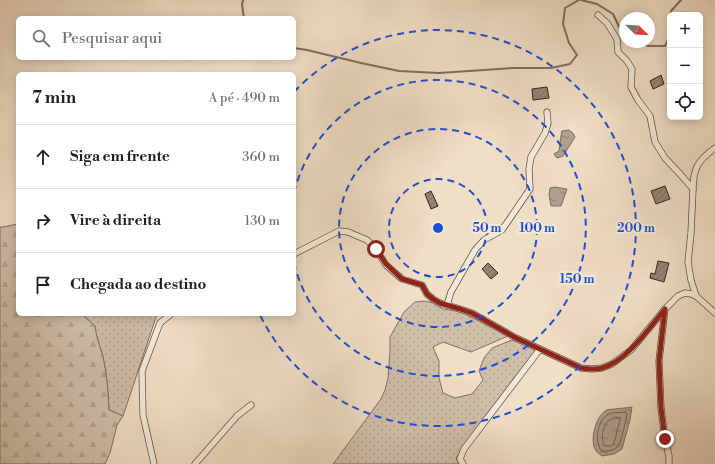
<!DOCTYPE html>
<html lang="pt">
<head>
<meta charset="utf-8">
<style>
	:root { --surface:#fff; --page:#f2f2f2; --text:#202124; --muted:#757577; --line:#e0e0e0 }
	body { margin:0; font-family:"Libre Bodoni",serif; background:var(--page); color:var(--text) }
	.controls { position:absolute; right:12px; top:12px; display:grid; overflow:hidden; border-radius:6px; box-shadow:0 2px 10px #0003 }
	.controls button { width:36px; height:36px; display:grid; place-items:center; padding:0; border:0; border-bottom:1px solid var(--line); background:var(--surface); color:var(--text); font:20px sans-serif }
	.compass { position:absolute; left:619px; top:12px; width:36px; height:36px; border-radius:50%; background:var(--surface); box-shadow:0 2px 10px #0003; rotate:114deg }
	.stop { position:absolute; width:12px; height:12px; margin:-9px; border:3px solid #8f2418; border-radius:50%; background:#fff }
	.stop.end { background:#8f2418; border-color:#fff; box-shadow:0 1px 4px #0008 }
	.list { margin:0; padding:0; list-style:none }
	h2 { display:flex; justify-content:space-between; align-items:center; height:52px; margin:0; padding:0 16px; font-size:17px }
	h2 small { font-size:13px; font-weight:400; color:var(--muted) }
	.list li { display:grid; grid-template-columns:26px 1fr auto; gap:12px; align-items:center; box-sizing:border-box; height:64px; padding:0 16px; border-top:1px solid var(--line) }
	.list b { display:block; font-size:15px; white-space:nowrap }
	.list em { font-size:13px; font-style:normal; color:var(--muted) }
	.icon { flex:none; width:22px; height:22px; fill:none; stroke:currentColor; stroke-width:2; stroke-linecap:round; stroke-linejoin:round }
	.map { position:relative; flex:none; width:715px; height:464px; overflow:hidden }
	.search { position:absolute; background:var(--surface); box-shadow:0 2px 10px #0003; left:16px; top:16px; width:280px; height:44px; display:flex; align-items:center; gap:10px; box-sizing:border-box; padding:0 14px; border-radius:6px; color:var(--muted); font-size:15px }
	.panel { position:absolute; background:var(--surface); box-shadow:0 2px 10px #0003; left:16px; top:72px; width:280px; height:244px; border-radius:6px }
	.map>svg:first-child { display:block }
	.grass { fill:url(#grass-dots); stroke:#807164 }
	.forest { fill:url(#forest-firs); stroke:#807164 }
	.water { fill:url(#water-ripples); stroke:#7d6e60 }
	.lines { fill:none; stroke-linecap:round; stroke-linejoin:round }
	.shore { stroke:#706255; stroke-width:1 }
	.stream { stroke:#7d6e60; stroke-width:2 }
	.building { fill:url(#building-hatch); stroke:#31241e }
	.minor-casing { stroke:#615248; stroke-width:7 }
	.minor { stroke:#f5ead9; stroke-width:5.5 }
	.route { stroke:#8f2418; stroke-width:5 }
	.ring { fill:none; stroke:#1d4ed8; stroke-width:2; stroke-dasharray:7 5 }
	.centre { fill:#1d4ed8; stroke:#f5ead9; stroke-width:2 }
	.ring-label { font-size:12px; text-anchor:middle; font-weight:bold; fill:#1d4ed8; stroke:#f5ead9; stroke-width:4; stroke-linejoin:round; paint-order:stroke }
</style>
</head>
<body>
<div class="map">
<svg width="715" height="464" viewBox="0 0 715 464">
	<defs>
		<pattern id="grass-dots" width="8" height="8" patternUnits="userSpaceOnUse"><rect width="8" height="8" fill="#d0bea9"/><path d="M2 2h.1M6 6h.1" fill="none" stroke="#b3a391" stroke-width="1.8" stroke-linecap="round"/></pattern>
		<pattern id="forest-firs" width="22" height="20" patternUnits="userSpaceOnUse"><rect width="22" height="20" fill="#d0bea9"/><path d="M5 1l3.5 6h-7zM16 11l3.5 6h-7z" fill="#b3a391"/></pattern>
		<pattern id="water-ripples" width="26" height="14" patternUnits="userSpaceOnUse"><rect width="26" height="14" fill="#af9f8c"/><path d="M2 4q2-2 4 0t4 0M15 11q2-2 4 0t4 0" fill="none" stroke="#8f8172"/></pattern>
		<pattern id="building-hatch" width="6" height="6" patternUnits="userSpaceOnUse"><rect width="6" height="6" fill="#948575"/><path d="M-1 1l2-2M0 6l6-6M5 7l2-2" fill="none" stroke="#796d5f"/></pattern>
	</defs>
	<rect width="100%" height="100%" fill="#f0dec5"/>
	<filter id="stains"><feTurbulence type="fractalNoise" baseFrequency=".005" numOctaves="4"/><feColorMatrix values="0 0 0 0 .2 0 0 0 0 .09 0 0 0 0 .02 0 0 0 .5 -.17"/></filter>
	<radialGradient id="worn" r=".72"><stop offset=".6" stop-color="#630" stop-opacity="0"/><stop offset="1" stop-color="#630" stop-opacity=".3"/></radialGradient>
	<g class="grass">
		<polygon points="425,301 433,303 443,309 456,311 465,314 508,336 471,352 443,342 433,347 439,361 439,378 443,393 455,398 472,394 483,380 479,371 484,358 492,348 512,340 529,346 538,351 504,392 456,458 459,464 333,464 381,399 385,390 388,378 390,350 390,337 404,312 415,302"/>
		<path d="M84,314h73l-34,102 -14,-6c-1,-18 -2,-36 -6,-53 -3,-11 -7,-20 -8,-31l-10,-9z"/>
	</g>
	<path class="forest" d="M18,224v90h66l1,3 10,9c1,11 5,20 8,31 4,17 5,35 6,53l14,6 -6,9 -7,28 -5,11h-105v-237h3z"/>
	<g class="water">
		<polygon points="569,130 573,133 575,137 563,156 557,158 554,154 559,151 561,136 562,131"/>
		<polygon points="555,187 567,189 561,206 551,206 549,195 550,188"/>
		<path d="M632,407l-2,13 -8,29 -8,5 -12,2c-2,-2 -6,-4 -7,-7 -5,-10 1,-34 12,-39 4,-1 20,-2 25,-3z"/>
	</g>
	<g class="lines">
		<g class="shore">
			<path d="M625,412l2,2c-1,6 -6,30 -10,33 -4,4 -9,4 -15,4 -8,-8 -5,-32 7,-37 4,-2 11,-1 16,-2z"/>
			<path d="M618,418h2v2l-6,23 -3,3h-7c-3,-7 -2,-23 7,-27 2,-1 5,-1 7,-1z"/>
		</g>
		<g class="stream">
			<polyline points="243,0 242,5 244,18"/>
			<polyline points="581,0 597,4 613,14 622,33 625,36"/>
			<polyline points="670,15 671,11 681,0"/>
			<polyline points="633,42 649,46 665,46 669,38 668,25 670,16"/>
			<polyline points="294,48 307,50 361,63 399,71 439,73 512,68 551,68 570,64 577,55 569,43 563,24 565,8 579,0"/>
		</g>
	</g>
	<g class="building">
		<polygon points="661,75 664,84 653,89 650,81"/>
		<polygon points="547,87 549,98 533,100 532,89"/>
		<polygon points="665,186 670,199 656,204 651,191"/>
		<polygon points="431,191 438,206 431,209 425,194"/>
		<polygon points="658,261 669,263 664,282 650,278 651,273 655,274"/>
		<polygon points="488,263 498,273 491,279 482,269"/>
	</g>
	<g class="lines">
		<defs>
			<g id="minor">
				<polyline points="598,15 607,23 617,39 618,52 627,61 632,69 631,87 638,100 650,116 655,142 665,158 680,174 693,189 691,233 688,262 691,280 696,296"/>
				<path d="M693,189c0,-20 5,-29 22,-41"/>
				<polyline points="294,254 339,231 348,232 367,240 376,249 386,265 402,279 422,285 427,294 433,299 440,303 460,309 472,313 516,338 581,368 592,369 602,368 612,364 631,350 665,309 678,296 685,293 691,294 696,296 715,313"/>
				<polyline points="447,305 451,292 475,250 484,240 502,230 530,189 529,169 531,157 545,133 548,123 547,112"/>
				<polyline points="665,309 659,361 661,408 665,439 669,456 669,464"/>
				<polyline points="154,464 143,415 142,371 160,323 171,314"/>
				<polyline points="195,464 237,416 251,405"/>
				<polyline points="463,464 460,459 464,449 540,349"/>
			</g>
		</defs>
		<use href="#minor" class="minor-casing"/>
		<use href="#minor" class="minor"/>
	</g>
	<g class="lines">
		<path class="route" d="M376,249l10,15 16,15 20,6 5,9 6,5 7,4 20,6 12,4 44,25 65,30c7,1 14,2 21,0 25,-7 47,-40 63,-59l-6,52 2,47 4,31"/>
	</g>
	<g class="ring">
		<circle cx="438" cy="228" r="49"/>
		<circle cx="438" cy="228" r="99"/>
		<path d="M294 193A148 148 0 1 1 294 263"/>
		<path d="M294 92A198 198 0 1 1 260 315"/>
	</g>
	<circle cx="438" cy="228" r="6" class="centre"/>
	<g class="ring-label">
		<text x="487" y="232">50 m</text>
		<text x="537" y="232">100 m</text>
		<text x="636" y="232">200 m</text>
		<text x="577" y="283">150 m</text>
	</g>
	<rect width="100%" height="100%" filter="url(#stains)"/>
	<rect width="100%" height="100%" fill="url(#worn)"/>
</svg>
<div class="controls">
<button>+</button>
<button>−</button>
<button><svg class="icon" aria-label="locate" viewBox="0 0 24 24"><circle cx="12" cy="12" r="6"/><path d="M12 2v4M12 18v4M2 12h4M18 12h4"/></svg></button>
</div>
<svg class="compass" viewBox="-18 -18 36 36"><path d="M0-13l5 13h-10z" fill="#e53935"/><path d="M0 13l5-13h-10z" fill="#757577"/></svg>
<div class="stop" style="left:376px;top:249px"></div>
<div class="stop end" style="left:665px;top:439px"></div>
<div class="search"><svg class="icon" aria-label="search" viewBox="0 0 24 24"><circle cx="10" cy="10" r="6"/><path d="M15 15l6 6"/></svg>Pesquisar aqui</div>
<section class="panel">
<h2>7 min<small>A pé · 490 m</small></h2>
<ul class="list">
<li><svg class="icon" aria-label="ahead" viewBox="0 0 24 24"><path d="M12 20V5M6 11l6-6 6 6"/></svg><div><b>Siga em frente</b></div><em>360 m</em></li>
<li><svg class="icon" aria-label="right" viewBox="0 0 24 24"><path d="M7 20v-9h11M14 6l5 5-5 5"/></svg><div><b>Vire à direita</b></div><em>130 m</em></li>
<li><svg class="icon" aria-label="arrive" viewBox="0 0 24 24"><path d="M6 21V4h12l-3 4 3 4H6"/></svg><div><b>Chegada ao destino</b></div></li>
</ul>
</section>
</div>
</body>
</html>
